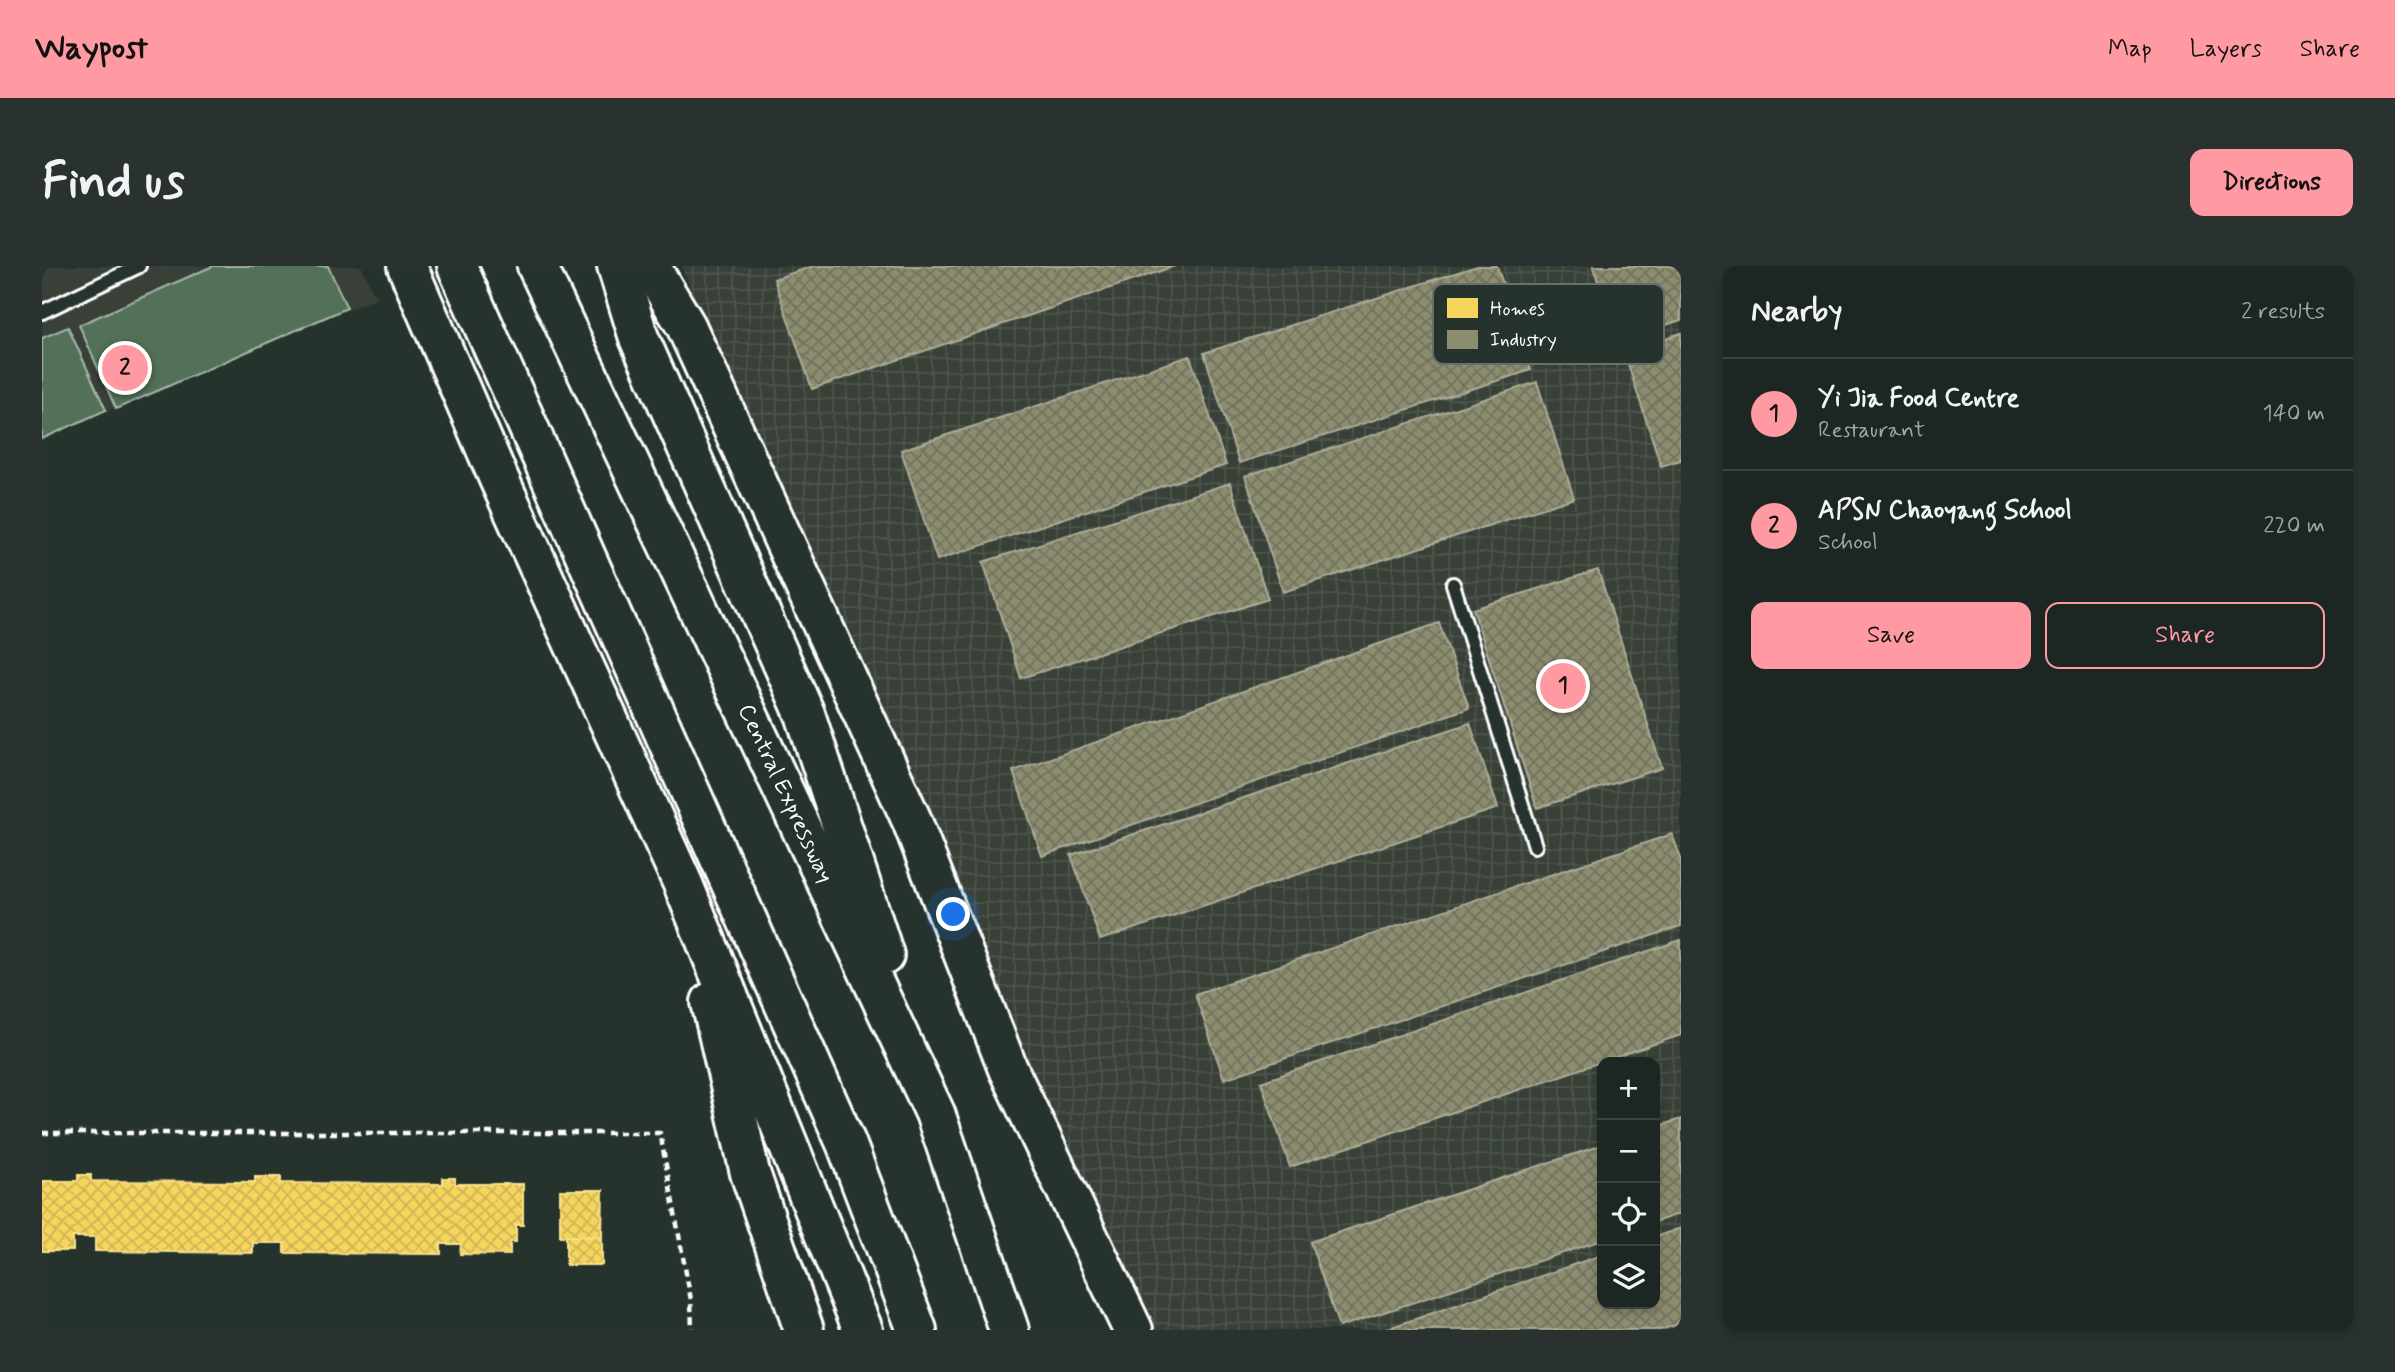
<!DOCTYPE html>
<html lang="en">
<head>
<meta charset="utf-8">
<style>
	:root { --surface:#1c2622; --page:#29322f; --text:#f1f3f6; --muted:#a0a5a5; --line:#3a4340; --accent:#ff9aa2 }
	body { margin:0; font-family:Mynerve,sans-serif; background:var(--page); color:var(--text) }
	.controls { position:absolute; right:21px; bottom:21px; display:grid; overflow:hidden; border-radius:14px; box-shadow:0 4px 10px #0003 }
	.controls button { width:63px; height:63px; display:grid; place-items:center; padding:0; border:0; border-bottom:2px solid var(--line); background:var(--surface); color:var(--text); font:35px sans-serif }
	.you { position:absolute; left:912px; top:649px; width:24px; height:24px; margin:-18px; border:5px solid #fff; border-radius:50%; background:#1a73e8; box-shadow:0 0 0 10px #1a73e833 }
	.badge { display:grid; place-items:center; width:46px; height:46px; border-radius:50%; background:var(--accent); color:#111; font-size:23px; font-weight:700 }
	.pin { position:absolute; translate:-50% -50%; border:4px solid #fff; box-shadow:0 2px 7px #0006 }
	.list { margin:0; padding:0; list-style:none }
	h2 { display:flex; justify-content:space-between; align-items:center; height:91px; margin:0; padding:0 28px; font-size:30px }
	h2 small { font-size:23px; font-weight:400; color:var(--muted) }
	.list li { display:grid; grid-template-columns:46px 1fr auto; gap:21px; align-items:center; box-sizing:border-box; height:112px; padding:0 28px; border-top:2px solid var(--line) }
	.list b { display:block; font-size:26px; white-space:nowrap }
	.list p { margin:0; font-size:23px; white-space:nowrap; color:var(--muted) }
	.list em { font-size:23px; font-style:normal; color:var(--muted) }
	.actions { display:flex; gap:14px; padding:21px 28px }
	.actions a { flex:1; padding:16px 0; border:2px solid var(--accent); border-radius:14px; text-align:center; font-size:24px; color:var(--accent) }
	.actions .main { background:var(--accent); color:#111 }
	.icon { flex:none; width:38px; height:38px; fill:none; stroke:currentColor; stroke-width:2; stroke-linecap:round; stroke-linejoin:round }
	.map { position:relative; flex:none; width:1639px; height:1064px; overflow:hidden; border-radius:14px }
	header { display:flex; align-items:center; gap:42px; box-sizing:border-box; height:98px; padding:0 35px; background:var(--accent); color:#111 }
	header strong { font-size:33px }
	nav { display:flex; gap:38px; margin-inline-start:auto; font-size:24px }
	.intro { display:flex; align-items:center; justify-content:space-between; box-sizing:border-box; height:168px; padding:0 42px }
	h1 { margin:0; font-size:49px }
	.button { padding:18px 32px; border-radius:14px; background:var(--accent); color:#111; font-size:24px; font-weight:700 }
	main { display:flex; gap:42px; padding:0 42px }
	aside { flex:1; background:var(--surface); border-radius:14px; box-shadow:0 4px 10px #0003 }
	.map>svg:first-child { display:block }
	.built { fill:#384137 }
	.industrial { fill:url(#industrial-grid); fill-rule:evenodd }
	.green { fill:#527159; stroke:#a8b8ac; stroke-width:2 }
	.homes { fill:url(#homes-cross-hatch); stroke:#f9e28d; stroke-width:2 }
	.industry { fill:url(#industry-cross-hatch); stroke:#aeae9a; stroke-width:2 }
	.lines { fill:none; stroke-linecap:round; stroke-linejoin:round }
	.lane-casing { stroke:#fff; stroke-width:18 }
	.highway-casing { stroke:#fff; stroke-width:44 }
	.path { stroke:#fff; stroke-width:4.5; stroke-dasharray:7 5; stroke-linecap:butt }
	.lane { stroke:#26332d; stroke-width:12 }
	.highway { stroke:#26332d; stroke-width:38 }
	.labels { text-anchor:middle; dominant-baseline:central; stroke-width:7; stroke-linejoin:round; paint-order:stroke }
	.street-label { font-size:23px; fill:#fff; stroke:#26332d }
	.key { fill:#26332d; stroke:#67706c; stroke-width:2 }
	.key-label { font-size:19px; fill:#fff }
</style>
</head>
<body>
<header>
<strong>Waypost</strong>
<nav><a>Map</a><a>Layers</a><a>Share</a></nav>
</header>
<div class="intro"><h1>Find us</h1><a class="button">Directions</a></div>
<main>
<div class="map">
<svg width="1639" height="1064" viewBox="0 0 1639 1064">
	<defs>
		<pattern id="industrial-grid" width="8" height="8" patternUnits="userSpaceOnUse" patternTransform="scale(1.75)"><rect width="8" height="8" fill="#384137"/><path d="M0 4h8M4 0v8" fill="none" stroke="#4c544b"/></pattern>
		<pattern id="homes-cross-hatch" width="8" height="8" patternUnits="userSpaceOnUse" patternTransform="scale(1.75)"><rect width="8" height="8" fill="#f6d55c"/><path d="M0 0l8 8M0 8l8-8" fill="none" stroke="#ccb358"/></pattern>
		<pattern id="industry-cross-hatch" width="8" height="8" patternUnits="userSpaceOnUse" patternTransform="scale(1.75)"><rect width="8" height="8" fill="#8c8c6e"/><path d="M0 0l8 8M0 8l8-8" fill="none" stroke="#727260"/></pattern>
	</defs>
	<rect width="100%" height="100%" fill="#26332d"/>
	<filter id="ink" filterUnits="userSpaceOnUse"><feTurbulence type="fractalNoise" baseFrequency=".0143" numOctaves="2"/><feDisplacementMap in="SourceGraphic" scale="14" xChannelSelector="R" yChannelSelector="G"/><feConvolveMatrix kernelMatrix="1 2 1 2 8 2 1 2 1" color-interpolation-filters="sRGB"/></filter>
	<g filter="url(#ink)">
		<polygon class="built" points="0,0 319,0 334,32 0,172"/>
		<path class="industrial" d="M639,0h1000v1064h-535l-132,-265 -98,-257zM1560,796h53v242h-53z"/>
		<g class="green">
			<polygon points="171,0 286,0 305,42 74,143 37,59"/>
			<polygon points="26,61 64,144 0,173 0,72"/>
		</g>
		<g class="homes">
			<polygon points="36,909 49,909 49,915 213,916 213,911 239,911 239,917 401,918 401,912 413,912 413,918 481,918 481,959 474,959 474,976 468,976 468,989 418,988 419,978 399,978 399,988 242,987 242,977 211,977 211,987 53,985 53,971 31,971 31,985 0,985 0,915 36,915"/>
			<polygon points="518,924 561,924 560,971 518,970"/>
			<polygon points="524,970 560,971 560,999 524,999"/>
		</g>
		<g class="industry">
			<polygon points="772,0 1133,0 770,123 732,13"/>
			<polygon points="1435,0 1455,0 1489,104 1197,197 1162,87"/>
			<polygon points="1551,0 1639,0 1639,54 1575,75"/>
			<polygon points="1639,67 1639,194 1619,200 1582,86"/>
			<polygon points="1148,90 1184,199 895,294 859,184"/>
			<polygon points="1495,116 1532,232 1241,326 1203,210"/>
			<polygon points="1188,217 1226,333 979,412 941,296"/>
			<polygon points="1556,304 1620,502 1495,542 1431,343"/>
			<polygon points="1397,357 1427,442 1000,590 971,505"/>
			<polygon points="1428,457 1456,542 1058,674 1029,589"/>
			<polygon points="1630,568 1639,593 1639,660 1182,813 1153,728"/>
			<polygon points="1639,674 1639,769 1248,901 1219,816"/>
			<polygon points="1639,853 1639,947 1613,956 1613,861"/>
			<polygon points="1560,879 1560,974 1297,1061 1268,976"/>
			<polygon points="1639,962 1639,1057 1619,1064 1341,1064 1560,989 1560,1038 1613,1038 1613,971"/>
		</g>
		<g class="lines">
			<defs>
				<g id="lane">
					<polyline points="0,46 97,0"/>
					<polyline points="1411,318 1493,580"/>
				</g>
				<g id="highway">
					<polyline points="365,0 457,213 641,618 821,1064"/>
					<polyline points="415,0 804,877 875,1064"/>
					<path id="s1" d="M495,0l398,847 74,217"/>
					<polyline points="575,0 597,72 763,448 842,689"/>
					<polyline points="608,0 644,60 870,555 966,803 1091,1064"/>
					<polyline points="669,736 708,907 762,1064"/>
				</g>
			</defs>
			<use href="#lane" class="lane-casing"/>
			<use href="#highway" class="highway-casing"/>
			<polyline class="path" points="0,867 618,867 649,1034 650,1064"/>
			<use href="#lane" class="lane"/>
			<use href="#highway" class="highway"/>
		</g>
	</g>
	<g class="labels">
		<g class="street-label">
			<text stroke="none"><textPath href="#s1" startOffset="583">Central Expressway</textPath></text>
		</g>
	</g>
	<rect x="1391" y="18" width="231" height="80" rx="10" class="key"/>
	<rect x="1405" y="32" width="31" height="20" fill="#f6d55c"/>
	<rect x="1405" y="64" width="31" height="19" fill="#8c8c6e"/>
	<g class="key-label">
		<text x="1448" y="49">Homes</text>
		<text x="1448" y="80">Industry</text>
	</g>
</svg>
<div class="controls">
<button>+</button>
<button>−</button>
<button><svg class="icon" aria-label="locate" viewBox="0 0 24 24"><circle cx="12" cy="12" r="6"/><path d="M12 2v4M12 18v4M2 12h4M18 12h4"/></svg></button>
<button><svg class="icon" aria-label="layers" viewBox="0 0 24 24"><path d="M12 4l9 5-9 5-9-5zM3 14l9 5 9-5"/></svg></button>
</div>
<div class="you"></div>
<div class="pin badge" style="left:1521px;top:420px">1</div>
<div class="pin badge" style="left:83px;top:102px">2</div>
</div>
<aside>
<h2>Nearby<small>2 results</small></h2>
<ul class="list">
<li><span class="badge">1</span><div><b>Yi Jia Food Centre</b><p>Restaurant</p></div><em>140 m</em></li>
<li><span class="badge">2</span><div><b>APSN Chaoyang School</b><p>School</p></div><em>220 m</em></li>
</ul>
<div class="actions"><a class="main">Save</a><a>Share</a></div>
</aside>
</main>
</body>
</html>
